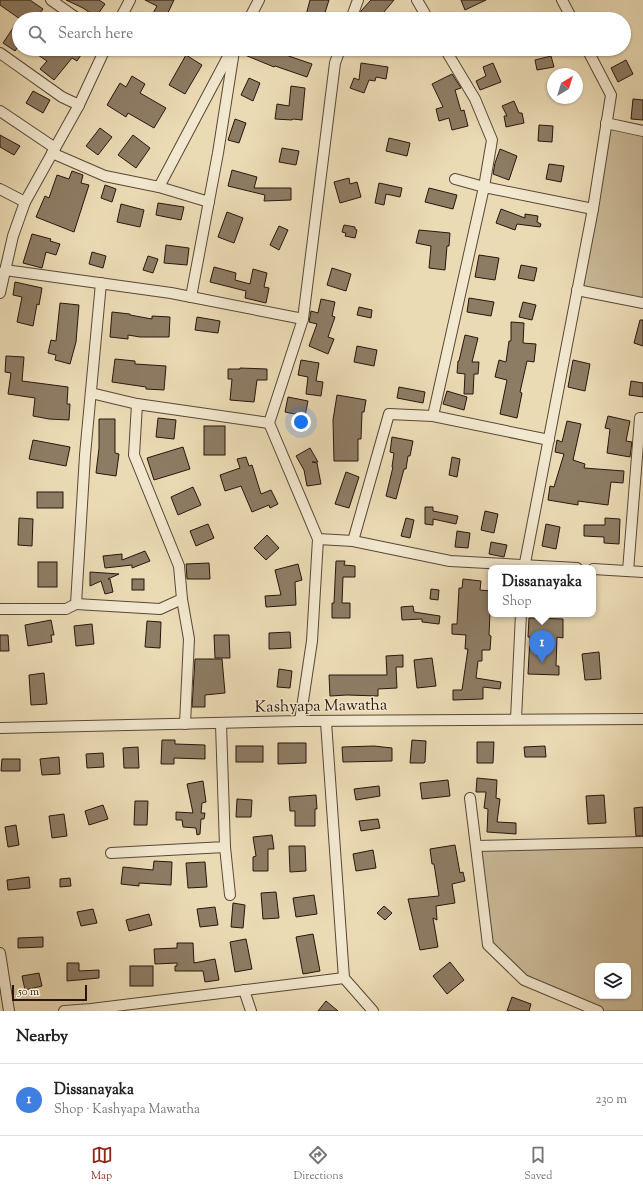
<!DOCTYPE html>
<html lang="en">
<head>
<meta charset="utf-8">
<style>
	:root { --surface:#fff; --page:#f2f2f2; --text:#202124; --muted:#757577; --line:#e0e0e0; --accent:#8f2418 }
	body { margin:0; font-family:"Sorts Mill Goudy",serif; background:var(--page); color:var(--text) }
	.controls { position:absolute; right:12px; bottom:12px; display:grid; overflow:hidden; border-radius:8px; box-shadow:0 1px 3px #0004 }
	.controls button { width:36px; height:36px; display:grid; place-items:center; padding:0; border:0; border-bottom:1px solid var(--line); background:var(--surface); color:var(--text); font:20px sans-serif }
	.compass { position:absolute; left:547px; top:68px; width:36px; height:36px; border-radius:50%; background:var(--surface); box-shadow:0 1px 3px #0004; rotate:38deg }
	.scale { position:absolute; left:12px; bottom:10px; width:75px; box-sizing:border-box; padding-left:4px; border:2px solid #28160c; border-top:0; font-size:11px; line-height:14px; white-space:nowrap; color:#28160c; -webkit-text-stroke:3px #f2e8cf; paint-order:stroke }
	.you { position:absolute; left:301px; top:422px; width:14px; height:14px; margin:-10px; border:3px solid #fff; border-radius:50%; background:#1a73e8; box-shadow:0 0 0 6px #1a73e833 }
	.badge { display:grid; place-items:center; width:26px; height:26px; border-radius:50%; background:var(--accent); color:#fff; font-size:13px; font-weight:700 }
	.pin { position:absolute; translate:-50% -33px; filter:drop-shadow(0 1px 2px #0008) }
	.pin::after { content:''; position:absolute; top:21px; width:14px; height:12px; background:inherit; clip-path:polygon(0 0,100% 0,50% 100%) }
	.popup { position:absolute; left:488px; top:565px; width:108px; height:52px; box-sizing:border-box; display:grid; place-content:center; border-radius:8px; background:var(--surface); filter:drop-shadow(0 1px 3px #0005); font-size:13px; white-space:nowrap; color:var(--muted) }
	.popup b { font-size:15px; color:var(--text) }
	.popup::after { content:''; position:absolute; left:50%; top:100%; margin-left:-8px; border:8px solid transparent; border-top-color:var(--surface) }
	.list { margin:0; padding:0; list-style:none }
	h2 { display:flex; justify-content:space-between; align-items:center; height:52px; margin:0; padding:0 16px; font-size:17px }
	h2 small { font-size:13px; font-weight:400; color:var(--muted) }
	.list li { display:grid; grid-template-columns:26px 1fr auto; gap:12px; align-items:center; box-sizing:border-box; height:72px; padding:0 16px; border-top:1px solid var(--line) }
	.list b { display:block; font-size:15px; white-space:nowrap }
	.list p { margin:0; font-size:13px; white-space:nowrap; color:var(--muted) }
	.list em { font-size:13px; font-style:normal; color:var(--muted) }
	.icon { flex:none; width:22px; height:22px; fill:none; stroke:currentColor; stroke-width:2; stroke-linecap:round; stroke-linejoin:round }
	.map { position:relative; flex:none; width:643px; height:1011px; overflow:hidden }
	.search { position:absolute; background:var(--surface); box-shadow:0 1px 3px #0004; left:12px; right:12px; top:12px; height:44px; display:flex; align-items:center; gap:10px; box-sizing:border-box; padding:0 14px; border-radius:22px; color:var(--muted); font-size:15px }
	.sheet { height:124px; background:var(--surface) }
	nav { display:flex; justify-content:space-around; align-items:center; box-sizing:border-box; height:56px; border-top:1px solid var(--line); background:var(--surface); font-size:11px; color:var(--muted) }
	nav a { display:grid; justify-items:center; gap:2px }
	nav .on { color:var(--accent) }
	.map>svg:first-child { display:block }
	.green { fill:#caba98; stroke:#796852; fill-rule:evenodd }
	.building { fill:#8d7c64; stroke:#28160c }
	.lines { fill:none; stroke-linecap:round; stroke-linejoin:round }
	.street-casing { stroke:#594736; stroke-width:12 }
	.street { stroke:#f2e8cf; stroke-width:10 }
	.labels { text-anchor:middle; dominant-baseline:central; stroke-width:3; stroke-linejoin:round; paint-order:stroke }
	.street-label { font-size:16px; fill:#28160c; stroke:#f2e8cf }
</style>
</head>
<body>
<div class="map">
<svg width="643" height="1011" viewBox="0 0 643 1011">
	<rect width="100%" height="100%" fill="#ebdbb5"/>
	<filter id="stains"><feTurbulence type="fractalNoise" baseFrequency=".005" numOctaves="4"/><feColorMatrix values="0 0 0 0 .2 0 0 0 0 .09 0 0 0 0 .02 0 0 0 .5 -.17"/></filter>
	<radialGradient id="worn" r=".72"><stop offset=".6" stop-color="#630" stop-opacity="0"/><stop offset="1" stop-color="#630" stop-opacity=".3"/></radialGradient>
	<g class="green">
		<polygon points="606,123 643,130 643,303 577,290"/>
		<path d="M643,842v169h-45l-74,-31 -36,-35 -12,-99zM598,966h30v30h-30z"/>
	</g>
	<g class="building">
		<polygon points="0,0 30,0 43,9 40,13 48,19 20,19 0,5"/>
		<polygon points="66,0 99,0 105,4 96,17 83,8"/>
		<polygon points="145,0 174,0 165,19 150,19 157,6"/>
		<polygon points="310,0 329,0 323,19 305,19"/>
		<polygon points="371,0 394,0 378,19 358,19 361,11"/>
		<polygon points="461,0 486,0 465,10"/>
		<polygon points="19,19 19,45 15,51 3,43"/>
		<polygon points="29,49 85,49 77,61 72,58 54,80 40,69 47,61"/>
		<polygon points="240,49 282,49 280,53 312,64 307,77 275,66 274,67 240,53"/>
		<polygon points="186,55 202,65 185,94 169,85"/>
		<polygon points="551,56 554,67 537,70 535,60"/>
		<polygon points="626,60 633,74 618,82 611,68"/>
		<polygon points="361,63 388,67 386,79 376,77 375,81 369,80 364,93 350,88 354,78 359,80"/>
		<polygon points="493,63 501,82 480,90 476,81 486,76 483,67"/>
		<polygon points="452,74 461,88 455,90 461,111 464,110 468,126 452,130 449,118 439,121 436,109 443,107 432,84"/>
		<polygon points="132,76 145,84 140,93 166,108 154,128 128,113 126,117 107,105 120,83 126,87"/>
		<polygon points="249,78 260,83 253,101 241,95"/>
		<polygon points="291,86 305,88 302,120 293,119 292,120 275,119 277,104 289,106"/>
		<polygon points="33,91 50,100 43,113 26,103"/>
		<polygon points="633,99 643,100 643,120 631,119"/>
		<polygon points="514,101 519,113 522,113 524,123 506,127 504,116 507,116 502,106"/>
		<polygon points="235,119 246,123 239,143 228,140"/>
		<polygon points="539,125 553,126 552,142 538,141"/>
		<polygon points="100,128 112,137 98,155 86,146"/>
		<polygon points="0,135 20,146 14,155 0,147"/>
		<polygon points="133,135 150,148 136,168 118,155"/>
		<polygon points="389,138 410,143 407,156 386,151"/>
		<polygon points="282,148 299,151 296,165 279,162"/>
		<polygon points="500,149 517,156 509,180 493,174 495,163"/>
		<polygon points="549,164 564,166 561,182 546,179"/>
		<polygon points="232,170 257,177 254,188 291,188 291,200 264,201 265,195 228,186"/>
		<polygon points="72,171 83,175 81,183 89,185 74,232 36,217 45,196 49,198 57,175 69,179"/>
		<polygon points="349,178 350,184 357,182 361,197 340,203 334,182"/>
		<polygon points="379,183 402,188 400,197 386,194 384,205 375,203"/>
		<polygon points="105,185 116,189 112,202 101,198"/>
		<polygon points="429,188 457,195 453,209 425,202"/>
		<polygon points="158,203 184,207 181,220 156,215"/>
		<polygon points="121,204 144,210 140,227 117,222"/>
		<polygon points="501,209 525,218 525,214 538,216 537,222 541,224 540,227 517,224 515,230 496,223"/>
		<polygon points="227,212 243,218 234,243 218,237"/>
		<polygon points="344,225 355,227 355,229 357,230 355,238 345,236 346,233 342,232"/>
		<polygon points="279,226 288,230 279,250 270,245"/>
		<polygon points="419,230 450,233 449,246 447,246 445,270 429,268 431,246 416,243"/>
		<polygon points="32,234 51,239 50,241 60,244 56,255 46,252 42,268 23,263"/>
		<polygon points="166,245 189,248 187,265 164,263"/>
		<polygon points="92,252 106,256 103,268 89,264"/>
		<polygon points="479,255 499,258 495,280 475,277"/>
		<polygon points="148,256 158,259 153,273 143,270"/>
		<polygon points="521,265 537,268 534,281 518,278"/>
		<polygon points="214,267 236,273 235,280 250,284 253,269 267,273 264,287 269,288 266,303 245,298 246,291 210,282"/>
		<polygon points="332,268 351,274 346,291 327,285"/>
		<polygon points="15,282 42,288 39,305 37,304 33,326 17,322 22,297 13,295"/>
		<polygon points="469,298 494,302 491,316 467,312"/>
		<polygon points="321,299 335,302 332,316 335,317 328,337 334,339 328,354 309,346 317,324 309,322 311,311 318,313"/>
		<polygon points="523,302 536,305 532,320 519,317"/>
		<polygon points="60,303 79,305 76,342 70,364 55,360 56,355 48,353 51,340 56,341"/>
		<polygon points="359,307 372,310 371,318 357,315"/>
		<polygon points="112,312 130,314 130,315 152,319 152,316 170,317 169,337 140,337 128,335 128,339 110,337"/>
		<polygon points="197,317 220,321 218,333 195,330"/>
		<polygon points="640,320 643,320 643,346 634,343"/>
		<polygon points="511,322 524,323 523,343 536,344 534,362 527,361 520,392 522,393 517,418 500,414 507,380 495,377 499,360 506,362 509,341 511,341"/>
		<polygon points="465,335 478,338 472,362 479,362 478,374 474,374 473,394 464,394 465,374 457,373 458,361 459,361"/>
		<polygon points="357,346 377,350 374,366 354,362"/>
		<polygon points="6,356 24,357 22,381 68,387 67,404 70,404 69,420 49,419 33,416 35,398 8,394 11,373 5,372"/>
		<polygon points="115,359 135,361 135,364 166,366 164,390 146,389 146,387 112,382"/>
		<polygon points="301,360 319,363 316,381 323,382 321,396 306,394 308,377 298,375"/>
		<polygon points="573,360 590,364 585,391 568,387"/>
		<polygon points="240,368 267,369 267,380 257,380 254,402 230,400 232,379 228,379 228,369 240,369"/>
		<polygon points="631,381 643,383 643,397 629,395"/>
		<polygon points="399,387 425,392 423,403 397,398"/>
		<polygon points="447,391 467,397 464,410 443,404"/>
		<polygon points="337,395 366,400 364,412 362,412 361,439 358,439 358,461 334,461 333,420"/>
		<polygon points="288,397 308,401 305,416 285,412"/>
		<polygon points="608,416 630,421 626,441 632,442 630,457 607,453 610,429 605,428"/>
		<polygon points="158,418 176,420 174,439 156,437"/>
		<polygon points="99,419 115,419 115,453 119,454 116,476 96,473 99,448"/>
		<polygon points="567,421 581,424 573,460 585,464 584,468 624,471 623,483 611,482 608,505 578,501 578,505 548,500 550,486 554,487 564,454 555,452 557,440 562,442"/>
		<rect x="204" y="426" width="21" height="29"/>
		<polygon points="392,437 413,441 410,456 408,456 406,469 404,469 396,499 386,496 393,467 392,467 394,453 390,452"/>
		<polygon points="33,440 70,447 66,466 29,459"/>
		<polygon points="183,447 190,469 154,480 147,458"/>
		<polygon points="310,448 318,462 312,462 317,463 321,484 307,486 304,470 296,456"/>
		<polygon points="246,457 249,466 252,465 261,494 271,490 278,504 270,508 269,505 252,512 241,486 225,491 220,475 240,468 237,459"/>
		<polygon points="452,457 460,459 457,477 449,475"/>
		<polygon points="346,472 359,477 349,508 335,504"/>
		<polygon points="193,487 201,505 178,515 171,497"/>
		<rect x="37" y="492" width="26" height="16"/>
		<polygon points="425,507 433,507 433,511 458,516 456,524 433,519 433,525 425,524"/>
		<polygon points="485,511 498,514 494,533 481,530"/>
		<polygon points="19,518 33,519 32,546 18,545"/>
		<polygon points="406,518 414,520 410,538 401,536"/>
		<polygon points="605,518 620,519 619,544 604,543 604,537 584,536 584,525 605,525"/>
		<polygon points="208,524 214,538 196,546 190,531"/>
		<polygon points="546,524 560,527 556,549 542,546"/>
		<polygon points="457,531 470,533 468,548 455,547"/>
		<polygon points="267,535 279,548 266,560 254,548"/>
		<polygon points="491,542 507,545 504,557 489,554"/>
		<polygon points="145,551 150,561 132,568 132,565 105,568 103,556 122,554 122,560"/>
		<polygon points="336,561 345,561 344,565 355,566 355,577 343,577 342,603 350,603 350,618 332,618 332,603 334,603"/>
		<rect x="38" y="562" width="19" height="25"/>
		<polygon points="209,563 210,579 187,579 186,564"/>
		<polygon points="298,564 302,580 295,582 296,605 266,607 265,596 281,595 275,570"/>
		<polygon points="90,572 119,574 108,579 110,579 113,592 105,594 101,581 90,586"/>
		<rect x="132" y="579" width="12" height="11"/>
		<polygon points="463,579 481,581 480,590 491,591 489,635 491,636 490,650 482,650 482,661 478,661 476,678 501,682 500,689 483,687 483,699 453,700 453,690 462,690 468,649 465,649 466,635 452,634 452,624 457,624 459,588 462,588"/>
		<polygon points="431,589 439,590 438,600 430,599"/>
		<polygon points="413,606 414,612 440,616 439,624 422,622 422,619 402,620 401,607"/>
		<polygon points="529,618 563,619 563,638 557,637 556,666 559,666 559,675 528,674 530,637 528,637"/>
		<polygon points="51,620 54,635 51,635 52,642 28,646 25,625"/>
		<polygon points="147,621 161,622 160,648 145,647"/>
		<polygon points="92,624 94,644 76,646 74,626"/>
		<polygon points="290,632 291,648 269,649 269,633"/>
		<polygon points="0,635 8,635 9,651 0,651"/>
		<polygon points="214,635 229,635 230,658 215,658"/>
		<polygon points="599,652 601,679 585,680 582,654"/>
		<polygon points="403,655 403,667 396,667 397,688 378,689 378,696 347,695 330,696 329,675 387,675 386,656"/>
		<polygon points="432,658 436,686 417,688 414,660"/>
		<polygon points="195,659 222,659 225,693 205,695 205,707 192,707"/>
		<polygon points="279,669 292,671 290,688 277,687"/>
		<polygon points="44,673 47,704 31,705 29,675"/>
		<polygon points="162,740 175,740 175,744 205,745 205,759 174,758 174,764 161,764"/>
		<polygon points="412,740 426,741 425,762 424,763 410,763"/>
		<polygon points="477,742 494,742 493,763 477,763"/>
		<polygon points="278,743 306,743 306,763 278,764"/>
		<rect x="236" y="746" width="27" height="16"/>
		<polygon points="374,746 392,748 392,761 343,762 342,747"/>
		<polygon points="545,746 546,757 525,757 524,747"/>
		<polygon points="138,747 139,768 124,768 123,748"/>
		<polygon points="103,753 104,767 87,768 86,754"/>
		<polygon points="59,757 60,774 42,775 40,759"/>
		<polygon points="2,759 20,759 20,771 1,771"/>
		<polygon points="477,778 497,780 496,798 500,799 497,822 516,823 516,834 487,832 488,809 484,808 486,792 476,792"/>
		<polygon points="448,780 450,796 422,799 420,783"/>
		<polygon points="203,781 206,802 202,803 201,813 205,813 204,819 201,819 200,834 197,835 196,828 183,827 182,820 176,820 176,812 193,813 187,784"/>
		<polygon points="379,786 380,796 356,800 354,789"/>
		<polygon points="316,795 317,809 315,809 315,826 295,826 295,811 290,811 289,797"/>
		<polygon points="604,795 606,823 588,824 586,796"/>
		<polygon points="237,799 252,800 251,817 236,817"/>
		<polygon points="135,801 148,801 147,825 134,825"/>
		<polygon points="103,805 108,819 89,825 85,811"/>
		<polygon points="643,807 643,836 636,836 634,808"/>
		<polygon points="64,814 67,836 52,838 49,816"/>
		<polygon points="378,819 380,828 361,831 359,821"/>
		<polygon points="16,825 19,845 8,847 5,827"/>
		<polygon points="272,835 274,849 268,849 268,871 253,871 253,857 256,856 253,837"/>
		<polygon points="455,845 460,873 463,872 465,881 452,884 455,903 436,906 437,920 433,918 438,947 420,950 408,899 439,896 434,864 432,864 430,849"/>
		<polygon points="289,846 305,846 306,871 290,872"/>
		<polygon points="373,850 376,868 356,871 353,854"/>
		<polygon points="154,861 172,862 171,885 139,883 139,886 121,884 123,867 153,870"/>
		<polygon points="205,862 207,887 188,888 186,863"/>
		<polygon points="29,877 30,888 8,890 7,880"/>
		<polygon points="70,878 71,886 60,887 60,879"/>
		<polygon points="276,892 279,918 263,919 261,893"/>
		<polygon points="314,895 317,914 296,917 293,898"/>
		<polygon points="233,903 245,905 243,928 231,927"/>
		<polygon points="384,906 392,913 385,920 377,913"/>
		<polygon points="215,907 218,925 200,927 197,909"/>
		<polygon points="93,909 97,923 81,926 77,912"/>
		<polygon points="149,914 152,925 129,931 126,920"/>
		<polygon points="313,934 320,971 303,974 296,937"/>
		<polygon points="43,937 43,947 18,948 18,938"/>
		<polygon points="246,939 252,969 235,972 230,942"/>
		<polygon points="177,943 193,943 194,963 215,959 219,980 205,982 203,971 175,971 175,966 177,966 177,963 155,964 154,949 177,948"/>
		<polygon points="450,962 464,980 447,994 433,976"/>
		<polygon points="67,963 79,963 79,971 99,970 99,978 67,981"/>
		<rect x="130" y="966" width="23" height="20"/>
		<polygon points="39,973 42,986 25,990 22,976"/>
		<polygon points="512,997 531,1004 529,1011 507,1011"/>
		<polygon points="326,1001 338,1011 318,1011"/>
	</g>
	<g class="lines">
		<defs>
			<g id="street">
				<polyline points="51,0 78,19"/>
				<polyline points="417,0 428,19"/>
				<polyline points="562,0 572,19"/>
				<polyline points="120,19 130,0"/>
				<polyline points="249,19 259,0"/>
				<polyline points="351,19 358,0"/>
				<polyline points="340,49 335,63 303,319 269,423 318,539 353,541 450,561 577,568"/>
				<polyline points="0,53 62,97 79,105"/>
				<polyline points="0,111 55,148"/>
				<polyline points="606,123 643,131"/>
				<polyline points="52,153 105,176 159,187 232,49"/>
				<polyline points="455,179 484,187 593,209"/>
				<polyline points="159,187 209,202"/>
				<polyline points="0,189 25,202"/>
				<polyline points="5,270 171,293 303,319"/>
				<polyline points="577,290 643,303"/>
				<polyline points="0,293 13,236 25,202 79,105 105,49"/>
				<polyline points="191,297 218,153 234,51"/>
				<polyline points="91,393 137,404 269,423"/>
				<polyline points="433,416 484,187 492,140 475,99 445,49"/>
				<polyline points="353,541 389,414 433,416 549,440"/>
				<polyline points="524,568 593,209 611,95 587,49"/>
				<polyline points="593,569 643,572"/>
				<polyline points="628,571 640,418 643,418"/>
				<polyline points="182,599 189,639 185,724"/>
				<polyline points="76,604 160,609 182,599 179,566 134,455 137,404"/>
				<polyline points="0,609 66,609 76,604 85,455 101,283"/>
				<polyline points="516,719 521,614"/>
				<polyline points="300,721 312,641 318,539"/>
				<polyline points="326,722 344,978 373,1011"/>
				<polyline points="0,728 300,721 643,719"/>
				<polyline points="470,798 488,945 524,980 598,1011"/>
				<polyline points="476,846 643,842"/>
				<polyline points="225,847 230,895"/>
				<polyline points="111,853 225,847 221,724"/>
				<polyline points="0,953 9,1011"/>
				<polyline points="244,990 251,1011"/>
				<polyline points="64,1011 91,1009 344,978"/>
			</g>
		</defs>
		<use href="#street" class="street-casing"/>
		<use href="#street" class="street"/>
	</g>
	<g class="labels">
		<g class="street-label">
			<text transform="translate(321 707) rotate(-1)">Kashyapa Mawatha</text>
		</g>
	</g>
	<rect width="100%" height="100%" filter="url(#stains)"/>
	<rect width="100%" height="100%" fill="url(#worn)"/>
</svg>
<div class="controls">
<button><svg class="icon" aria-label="layers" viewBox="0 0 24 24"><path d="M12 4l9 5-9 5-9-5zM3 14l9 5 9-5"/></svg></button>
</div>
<svg class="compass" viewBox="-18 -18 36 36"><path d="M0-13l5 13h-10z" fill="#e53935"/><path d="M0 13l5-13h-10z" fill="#757577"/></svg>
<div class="scale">50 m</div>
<div class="you"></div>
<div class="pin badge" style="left:542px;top:663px;background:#3f7fe0">1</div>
<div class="popup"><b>Dissanayaka</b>Shop</div>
<div class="search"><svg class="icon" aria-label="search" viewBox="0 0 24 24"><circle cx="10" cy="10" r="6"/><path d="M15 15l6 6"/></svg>Search here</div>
</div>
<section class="sheet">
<h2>Nearby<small></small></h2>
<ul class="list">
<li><span class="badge" style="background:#3f7fe0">1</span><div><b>Dissanayaka</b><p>Shop · Kashyapa Mawatha</p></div><em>230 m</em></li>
</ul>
</section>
<nav>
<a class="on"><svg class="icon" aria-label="map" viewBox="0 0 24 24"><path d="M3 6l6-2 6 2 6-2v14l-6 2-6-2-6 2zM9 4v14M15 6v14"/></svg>Map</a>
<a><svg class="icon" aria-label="directions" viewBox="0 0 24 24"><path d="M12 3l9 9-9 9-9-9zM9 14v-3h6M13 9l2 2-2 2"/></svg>Directions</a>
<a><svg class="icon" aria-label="saved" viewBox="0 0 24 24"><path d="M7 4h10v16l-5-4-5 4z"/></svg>Saved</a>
</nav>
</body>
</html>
